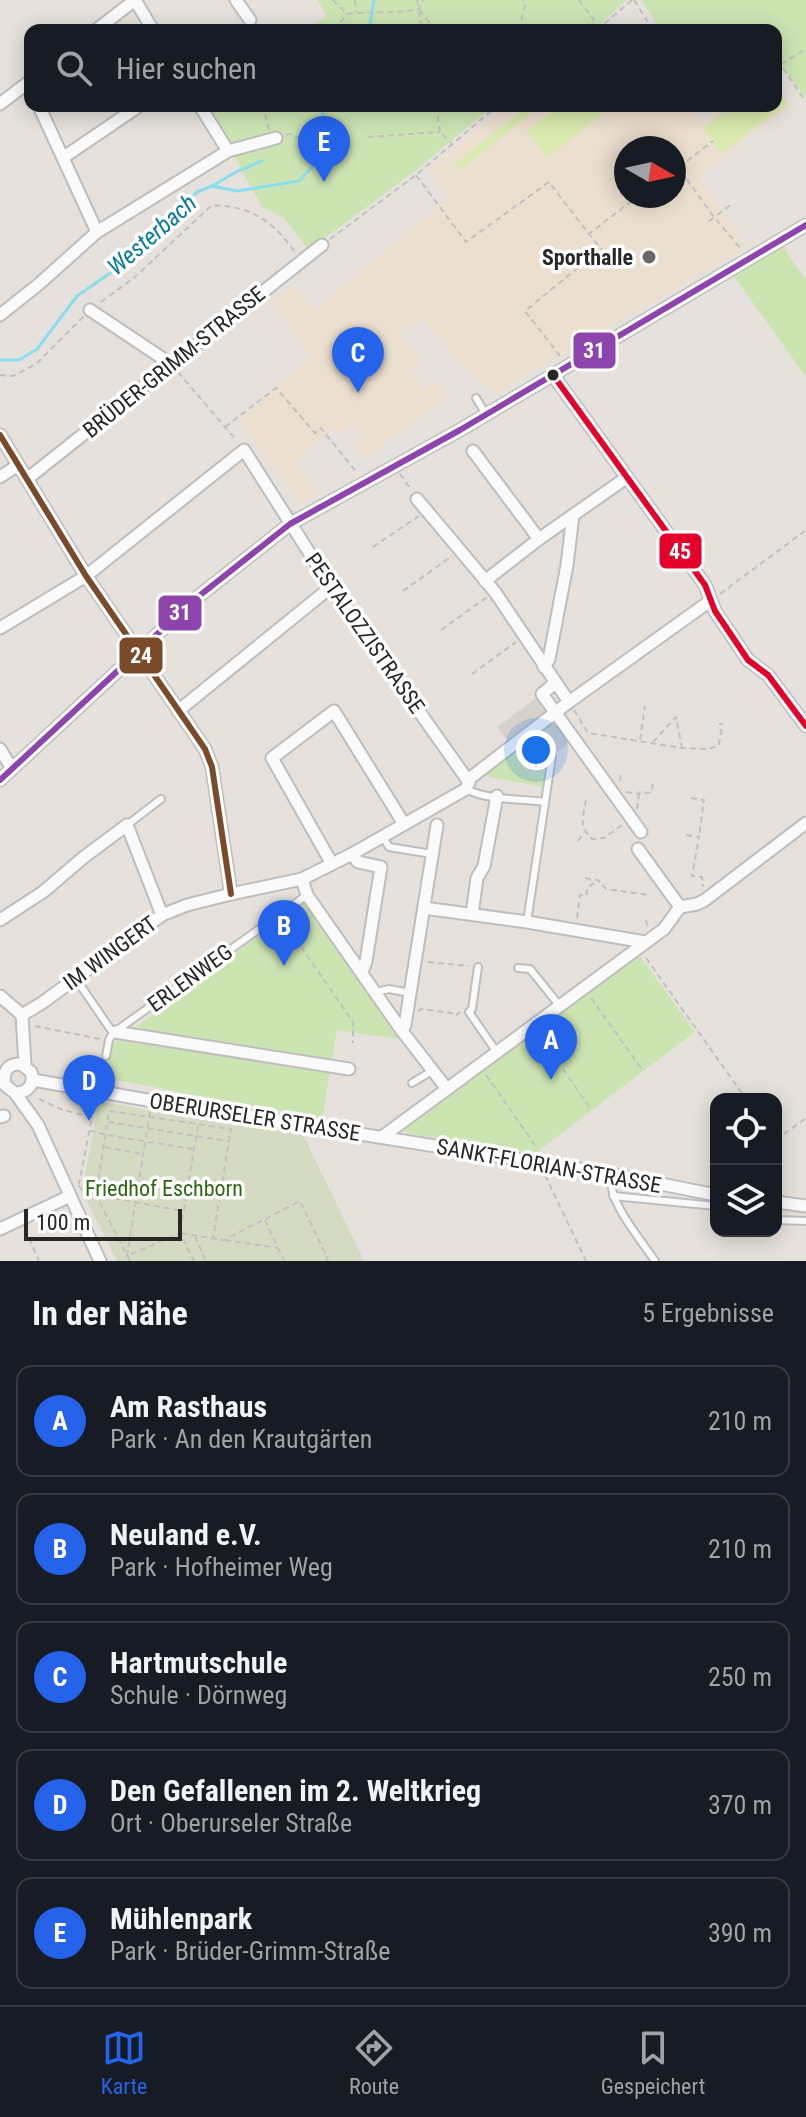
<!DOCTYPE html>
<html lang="de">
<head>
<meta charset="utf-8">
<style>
	:root { --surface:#171b24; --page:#20242c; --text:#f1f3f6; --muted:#9ea1a6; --line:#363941; --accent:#2563eb }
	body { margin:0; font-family:"Roboto Condensed",sans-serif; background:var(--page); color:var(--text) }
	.controls { position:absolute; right:24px; bottom:24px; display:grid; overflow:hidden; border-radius:16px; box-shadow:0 4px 20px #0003 }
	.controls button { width:72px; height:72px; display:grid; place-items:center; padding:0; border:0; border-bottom:2px solid var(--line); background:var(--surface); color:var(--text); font:40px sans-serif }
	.compass { position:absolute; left:614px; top:136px; width:72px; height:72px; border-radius:50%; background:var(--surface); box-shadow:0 4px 20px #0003; rotate:99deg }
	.scale { position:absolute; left:24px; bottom:20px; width:158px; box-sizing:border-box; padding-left:8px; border:4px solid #272727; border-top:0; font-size:22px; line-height:28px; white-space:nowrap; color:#272727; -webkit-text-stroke:6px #fff; paint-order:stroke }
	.you { position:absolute; left:536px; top:750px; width:28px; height:28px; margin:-20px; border:6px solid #fff; border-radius:50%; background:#1a73e8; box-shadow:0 0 0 12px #1a73e833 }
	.badge { display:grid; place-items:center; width:52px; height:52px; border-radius:50%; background:var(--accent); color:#fff; font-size:26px; font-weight:700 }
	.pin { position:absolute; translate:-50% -66px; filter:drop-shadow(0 2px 4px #0008) }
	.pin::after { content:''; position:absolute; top:42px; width:28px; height:24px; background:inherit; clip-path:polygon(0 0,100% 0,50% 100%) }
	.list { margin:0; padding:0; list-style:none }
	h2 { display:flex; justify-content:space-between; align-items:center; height:104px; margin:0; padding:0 32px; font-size:34px }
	h2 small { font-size:26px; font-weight:400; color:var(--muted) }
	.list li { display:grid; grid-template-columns:52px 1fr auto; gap:24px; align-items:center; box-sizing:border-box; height:112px; margin:0 16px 16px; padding:0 16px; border:2px solid var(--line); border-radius:16px }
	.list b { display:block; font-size:30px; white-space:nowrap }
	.list p { margin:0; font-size:26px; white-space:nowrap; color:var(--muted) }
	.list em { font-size:26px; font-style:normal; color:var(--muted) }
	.icon { flex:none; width:44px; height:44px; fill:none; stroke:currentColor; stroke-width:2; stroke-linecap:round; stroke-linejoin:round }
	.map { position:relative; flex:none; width:806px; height:1261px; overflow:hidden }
	.search { position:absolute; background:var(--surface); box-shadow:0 4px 20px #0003; left:24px; right:24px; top:24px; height:88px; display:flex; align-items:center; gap:20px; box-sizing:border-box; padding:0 28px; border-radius:16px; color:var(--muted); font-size:30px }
	.sheet { height:744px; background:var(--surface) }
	nav { display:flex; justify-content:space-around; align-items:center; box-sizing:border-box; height:112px; border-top:2px solid var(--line); background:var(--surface); font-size:22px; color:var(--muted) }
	nav a { display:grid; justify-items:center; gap:4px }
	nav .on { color:var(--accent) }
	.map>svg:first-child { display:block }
	.education { fill:#ebdfcf; fill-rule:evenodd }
	.green { fill:#cce4b2 }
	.cemetery { fill:#d4dbc2 }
	.pitch { fill:#d9e9af }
	.plaza { fill:#d6d1cb }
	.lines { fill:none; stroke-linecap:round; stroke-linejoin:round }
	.stream { stroke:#8adfee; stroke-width:3 }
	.lane-casing { stroke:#bfbebe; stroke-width:10 }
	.street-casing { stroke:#bfbebe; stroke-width:15 }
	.path { stroke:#c2c2c1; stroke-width:2; stroke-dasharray:6 4; stroke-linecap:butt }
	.lane { stroke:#fbfafa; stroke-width:6 }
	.street { stroke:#fbfafa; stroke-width:11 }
	.bus-1-casing { stroke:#fff; stroke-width:12 }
	.bus-2-casing { stroke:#fff; stroke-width:12 }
	.bus-3-casing { stroke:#fff; stroke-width:12 }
	.bus-1 { stroke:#8e44ad; stroke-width:6 }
	.bus-2 { stroke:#e4002b; stroke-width:6 }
	.bus-3 { stroke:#7a4b2a; stroke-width:6 }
	.poi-dot { fill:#6a6866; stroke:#fff; stroke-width:3 }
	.bus-dot { fill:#272727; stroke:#fff; stroke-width:3 }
	.labels { text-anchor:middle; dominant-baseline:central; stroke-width:7; stroke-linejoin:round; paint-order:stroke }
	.poi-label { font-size:22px; font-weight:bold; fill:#272727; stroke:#fff; text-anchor:end }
	.street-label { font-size:22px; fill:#272727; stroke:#fff }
	.park-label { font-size:22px; fill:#2e6714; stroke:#fff }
	.water-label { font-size:24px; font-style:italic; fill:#05799e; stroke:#fff }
	.line-badge { stroke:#fff; stroke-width:3 }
	.badge-label { font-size:22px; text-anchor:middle; font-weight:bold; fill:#fff }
</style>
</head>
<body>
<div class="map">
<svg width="806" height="1261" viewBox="0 0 806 1261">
	<rect width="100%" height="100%" fill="#e6e1dc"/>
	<path class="education" d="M776,86l15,20 -91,71 47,70 -250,146 -18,-12 -4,-1 -52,-61 -10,7 -3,-3 -11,10 23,31 -11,9 13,17 12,-9 11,15 -83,64 -11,-14 11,-10 -13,-12 -12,9 -5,-5 -40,35 26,32 -19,8 -61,-82 71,-65 -41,-54 24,-15 21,23 68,-58 65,-53 -20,-30 80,-63h183l11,16 25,-16h49zM626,148h48v48h-48z"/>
	<g class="green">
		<polygon points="317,0 627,0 593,30 305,30 327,16"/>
		<polygon points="641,0 806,0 806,98 779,63 776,64 776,30 661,30"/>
		<polygon points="206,106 493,106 415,171 309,250 284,218 262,207"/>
		<polygon points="783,247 806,280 806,377 733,275"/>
		<polygon points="514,751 531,775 546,763 543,787 484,776"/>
		<polygon points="305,902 398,1039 337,1030 322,1119 106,1078 112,1045"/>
		<polygon points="639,955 695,1032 534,1154 406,1133 405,1129"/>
	</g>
	<polygon class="cemetery" points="99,1101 151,1111 303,1134 364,1261 117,1261 82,1191"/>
	<g class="pitch">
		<polygon points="776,89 787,104 721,153 703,128 733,106 776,106"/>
		<polygon points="527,106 540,106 461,170 455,164"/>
		<polygon points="559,106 595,106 602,115 548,157 527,131"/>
	</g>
	<polygon class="plaza" points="542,694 574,739 531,773 497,727"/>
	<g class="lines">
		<g class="stream">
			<polyline points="369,30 374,0"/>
			<polyline points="212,186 236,172 262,161"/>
			<polyline points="0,360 19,360 37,349 77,296 135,256 197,192 212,186 237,191 299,181 326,152 331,140 320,106"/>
		</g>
		<defs>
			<g id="lane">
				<polyline points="476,398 486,414"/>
				<path d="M466,789c20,11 56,10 79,13"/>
				<polyline points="127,825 161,799"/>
				<polyline points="382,836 389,847 432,854"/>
				<polyline points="527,922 552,756 533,731"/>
				<polyline points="478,967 472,1009 469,1012 496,1051"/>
				<polyline points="518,968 530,969 559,1005"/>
				<polyline points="76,979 113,1033"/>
				<polyline points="376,992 389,989 410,993"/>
				<polyline points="106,1056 109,1040 113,1033 307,895"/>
				<polyline points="412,1083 432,1071"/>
				<path d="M611,1174c-4,28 29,64 44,87"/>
				<polyline points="613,1196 716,1206"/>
				<polyline points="776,1220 806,1221"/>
			</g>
			<g id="street">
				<polyline points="236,0 250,20"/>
				<polyline points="96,30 135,0 153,30"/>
				<polyline points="0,104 30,81"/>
				<polyline points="39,106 97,232"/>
				<polyline points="200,106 228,151"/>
				<polyline points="64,157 139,106"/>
				<polyline points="90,310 171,364"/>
				<polyline points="0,315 39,284 97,232 228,151 276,138"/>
				<polyline points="553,375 705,585 715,611 748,660 768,675 806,726"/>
				<polyline points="0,435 86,576 205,749 212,767 231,894"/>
				<polyline points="473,451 539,539"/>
				<polyline points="0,477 18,465"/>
				<polyline points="27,479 322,245"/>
				<polyline points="417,499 495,592 569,702"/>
				<polyline points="485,581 539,539 626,478"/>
				<polyline points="0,628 86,576 244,450 331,587 469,782 466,789 431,809 352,854 302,879 231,894 187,905 162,915 42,1003 22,1015"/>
				<polyline points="544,667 549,659 567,565 573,515"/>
				<polyline points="555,683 542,694 641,832"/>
				<polyline points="178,711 331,587"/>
				<polyline points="0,749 12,769"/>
				<polyline points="469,779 569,702 710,601"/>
				<polyline points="0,780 194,600 290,524 460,430 806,225"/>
				<polyline points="638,849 680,907"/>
				<polyline points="352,854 358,862 381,867 366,961 362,972"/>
				<polyline points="332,864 272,758 334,711 404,824"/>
				<polyline points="302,879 307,895 402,1031 447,1089"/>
				<polyline points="424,908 527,922 645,942"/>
				<polyline points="472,914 477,878 484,866 497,796"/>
				<polyline points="0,920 43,892 84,857 127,825 162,915"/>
				<polyline points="0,996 22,1015"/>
				<polyline points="22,1015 25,1065"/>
				<polyline points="402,1031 405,1025 437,825"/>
				<polyline points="115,1032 349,1069"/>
				<polyline points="33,1080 153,1101 611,1174 716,1195"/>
				<path d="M15,1093c13,0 20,-9 16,-21l-10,-8c-13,-1 -19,8 -16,21l10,8 23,32 62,136"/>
				<polyline points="0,1117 4,1116"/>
				<polyline points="382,1137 664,929 680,907 697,904 705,900 806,823"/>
				<polyline points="776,1202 806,1206"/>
				<polyline points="0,1229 70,1196"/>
			</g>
		</defs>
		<use href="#lane" class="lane-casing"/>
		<use href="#street" class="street-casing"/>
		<g class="path">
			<path d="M333,0l14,14c24,-3 49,0 72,-5l4,-9"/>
			<polyline points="355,0 356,12"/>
			<polyline points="417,0 419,9 435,30"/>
			<polyline points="579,0 599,27"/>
			<polyline points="634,0 653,30"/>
			<polyline points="419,11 422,30"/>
			<polyline points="334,30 346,15"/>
			<polyline points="519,30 525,5 524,0"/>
			<polyline points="597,30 632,0"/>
			<polyline points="781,64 806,49"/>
			<polyline points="776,67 780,64 806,102"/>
			<polyline points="436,106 440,132 451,143"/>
			<polyline points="700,106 703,111 711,106"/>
			<polyline points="269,130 265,114 269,106"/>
			<polyline points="286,135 290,134 309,142"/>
			<polyline points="368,137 440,132"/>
			<polyline points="679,167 713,141"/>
			<polyline points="674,170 678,167 714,217 741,249"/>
			<polyline points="416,175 466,242 549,182 589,234 638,196"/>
			<polyline points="709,221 732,204"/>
			<polyline points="330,239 416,175 497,106"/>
			<path d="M101,302l34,-25 77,-72c42,2 59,15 84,48"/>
			<polyline points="560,356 525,311 601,249 590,235"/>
			<polyline points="178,372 236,440"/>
			<polyline points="0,375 13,376 36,364 84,316"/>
			<polyline points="225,427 276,388 315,433 321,428 357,473"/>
			<polyline points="400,474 410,488"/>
			<polyline points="373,547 419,516"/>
			<polyline points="403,591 452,556"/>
			<polyline points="720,594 806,530"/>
			<polyline points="441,630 487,597"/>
			<polyline points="472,674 516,642"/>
			<polyline points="574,710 588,733 682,748 709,749 719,745 722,724 719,724"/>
			<polyline points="640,740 645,706"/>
			<polyline points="653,742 676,717 682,748"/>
			<polyline points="620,781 621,771"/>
			<polyline points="626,792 639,794 640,792 651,793 653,784"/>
			<polyline points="691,798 704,800 699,836"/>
			<path d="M586,800c-3,18 -8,25 6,39l12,-1 18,-13"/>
			<polyline points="637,809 639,794"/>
			<polyline points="686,835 699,837 692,876 702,877 703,887"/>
			<polyline points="578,841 584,832"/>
			<polyline points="585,878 598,880 606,889 649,895"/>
			<polyline points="577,918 580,895 586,896 588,887 597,881"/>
			<polyline points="646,920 648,929"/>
			<polyline points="284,922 353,1022 353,1043"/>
			<polyline points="646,958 746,1099"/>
			<polyline points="428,962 469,966"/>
			<polyline points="591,998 641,1068"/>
			<polyline points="418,1011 421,1009 451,1013 455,1016 460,1012"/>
			<polyline points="35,1026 100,1039"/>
			<polyline points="540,1036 590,1108"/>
			<polyline points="486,1075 537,1148"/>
			<polyline points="101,1082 104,1065"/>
			<polyline points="39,1099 63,1110 92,1117 79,1184"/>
			<polyline points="150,1112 127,1256 180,1233 194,1261"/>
			<polyline points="108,1122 228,1141"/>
			<polyline points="198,1126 180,1233 224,1240 300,1201 328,1259 323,1261"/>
			<polyline points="89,1132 93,1131 106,1135 193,1149"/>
			<polyline points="776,1140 806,1118"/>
			<polyline points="105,1147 142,1154"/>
			<polyline points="545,1175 586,1261"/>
			<polyline points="79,1185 82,1191 96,1195 183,1211"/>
			<polyline points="265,1220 284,1261"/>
			<polyline points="25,1229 39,1261"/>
			<polyline points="195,1236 206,1261"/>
			<polyline points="225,1240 278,1248"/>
			<polyline points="130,1261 96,1195 109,1111 231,1129 213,1238"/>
		</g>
		<use href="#lane" class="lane"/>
		<use href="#street" class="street"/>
		<defs>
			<polyline id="bus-1" points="0,780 194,600 290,524 460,430 806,225"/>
			<polyline id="bus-2" points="553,375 705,585 715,611 748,660 768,675 806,726"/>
			<polyline id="bus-3" points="0,435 86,576 205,749 212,767 231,894"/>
		</defs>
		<use href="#bus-1" class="bus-1-casing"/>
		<use href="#bus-2" class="bus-2-casing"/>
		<use href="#bus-3" class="bus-3-casing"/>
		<use href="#bus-1" class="bus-1"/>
		<use href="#bus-2" class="bus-2"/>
		<use href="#bus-3" class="bus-3"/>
	</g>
	<circle class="poi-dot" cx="649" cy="257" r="8"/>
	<circle class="bus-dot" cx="553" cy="375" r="7"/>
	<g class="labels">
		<g class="poi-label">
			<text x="633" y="257">Sporthalle</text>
		</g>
		<g class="street-label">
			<text transform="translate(174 362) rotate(-39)">BRÜDER-GRIMM-STRASSE</text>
			<text transform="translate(365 633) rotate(55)">PESTALOZZISTRASSE</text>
			<text transform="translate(110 953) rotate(-36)">IM WINGERT</text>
			<text transform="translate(190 978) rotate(-36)">ERLENWEG</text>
			<text transform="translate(255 1117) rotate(9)">OBERURSELER STRASSE</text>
			<text transform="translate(549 1166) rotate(10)">SANKT-FLORIAN-STRASSE</text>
		</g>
		<g class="park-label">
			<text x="164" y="1188">Friedhof Eschborn</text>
		</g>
		<g class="water-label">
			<text transform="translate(152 235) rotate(-41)">Westerbach</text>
		</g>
	</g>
	<g class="line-badge">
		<rect x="572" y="331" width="45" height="39" rx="8" fill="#8e44ad"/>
		<rect x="658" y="532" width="45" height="38" rx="8" fill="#e4002b"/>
		<rect x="157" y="594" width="46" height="38" rx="8" fill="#8e44ad"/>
		<rect x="118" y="636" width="46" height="39" rx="8" fill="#7a4b2a"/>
	</g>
	<g class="badge-label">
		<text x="594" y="358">31</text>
		<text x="680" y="559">45</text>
		<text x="180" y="620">31</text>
		<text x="141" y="663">24</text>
	</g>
</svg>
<div class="controls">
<button><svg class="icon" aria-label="locate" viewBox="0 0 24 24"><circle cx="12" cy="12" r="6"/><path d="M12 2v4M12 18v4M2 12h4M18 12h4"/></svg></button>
<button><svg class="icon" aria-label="layers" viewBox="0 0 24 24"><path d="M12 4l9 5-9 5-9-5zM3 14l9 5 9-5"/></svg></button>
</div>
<svg class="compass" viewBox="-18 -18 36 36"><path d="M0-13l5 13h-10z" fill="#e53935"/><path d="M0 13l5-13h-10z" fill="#9ea1a6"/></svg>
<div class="scale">100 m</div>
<div class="you"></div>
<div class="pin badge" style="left:551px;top:1080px">A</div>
<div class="pin badge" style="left:284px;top:966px">B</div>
<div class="pin badge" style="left:358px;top:393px">C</div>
<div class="pin badge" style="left:89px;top:1121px">D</div>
<div class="pin badge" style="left:324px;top:182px">E</div>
<div class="search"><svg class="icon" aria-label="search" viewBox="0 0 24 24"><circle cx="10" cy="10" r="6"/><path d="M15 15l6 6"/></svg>Hier suchen</div>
</div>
<section class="sheet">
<h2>In der Nähe<small>5 Ergebnisse</small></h2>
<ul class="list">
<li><span class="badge">A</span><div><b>Am Rasthaus</b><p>Park · An den Krautgärten</p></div><em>210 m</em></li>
<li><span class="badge">B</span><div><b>Neuland e.V.</b><p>Park · Hofheimer Weg</p></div><em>210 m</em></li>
<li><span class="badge">C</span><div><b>Hartmutschule</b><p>Schule · Dörnweg</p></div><em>250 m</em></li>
<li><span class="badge">D</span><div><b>Den Gefallenen im 2. Weltkrieg</b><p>Ort · Oberurseler Straße</p></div><em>370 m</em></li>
<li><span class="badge">E</span><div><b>Mühlenpark</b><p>Park · Brüder-Grimm-Straße</p></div><em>390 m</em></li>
</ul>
</section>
<nav>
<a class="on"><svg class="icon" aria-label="map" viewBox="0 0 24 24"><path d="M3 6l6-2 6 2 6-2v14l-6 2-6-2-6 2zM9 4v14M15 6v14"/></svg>Karte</a>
<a><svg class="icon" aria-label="directions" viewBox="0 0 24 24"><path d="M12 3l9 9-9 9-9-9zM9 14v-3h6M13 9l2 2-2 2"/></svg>Route</a>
<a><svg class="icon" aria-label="saved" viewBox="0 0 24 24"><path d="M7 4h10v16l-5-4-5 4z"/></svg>Gespeichert</a>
</nav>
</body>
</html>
